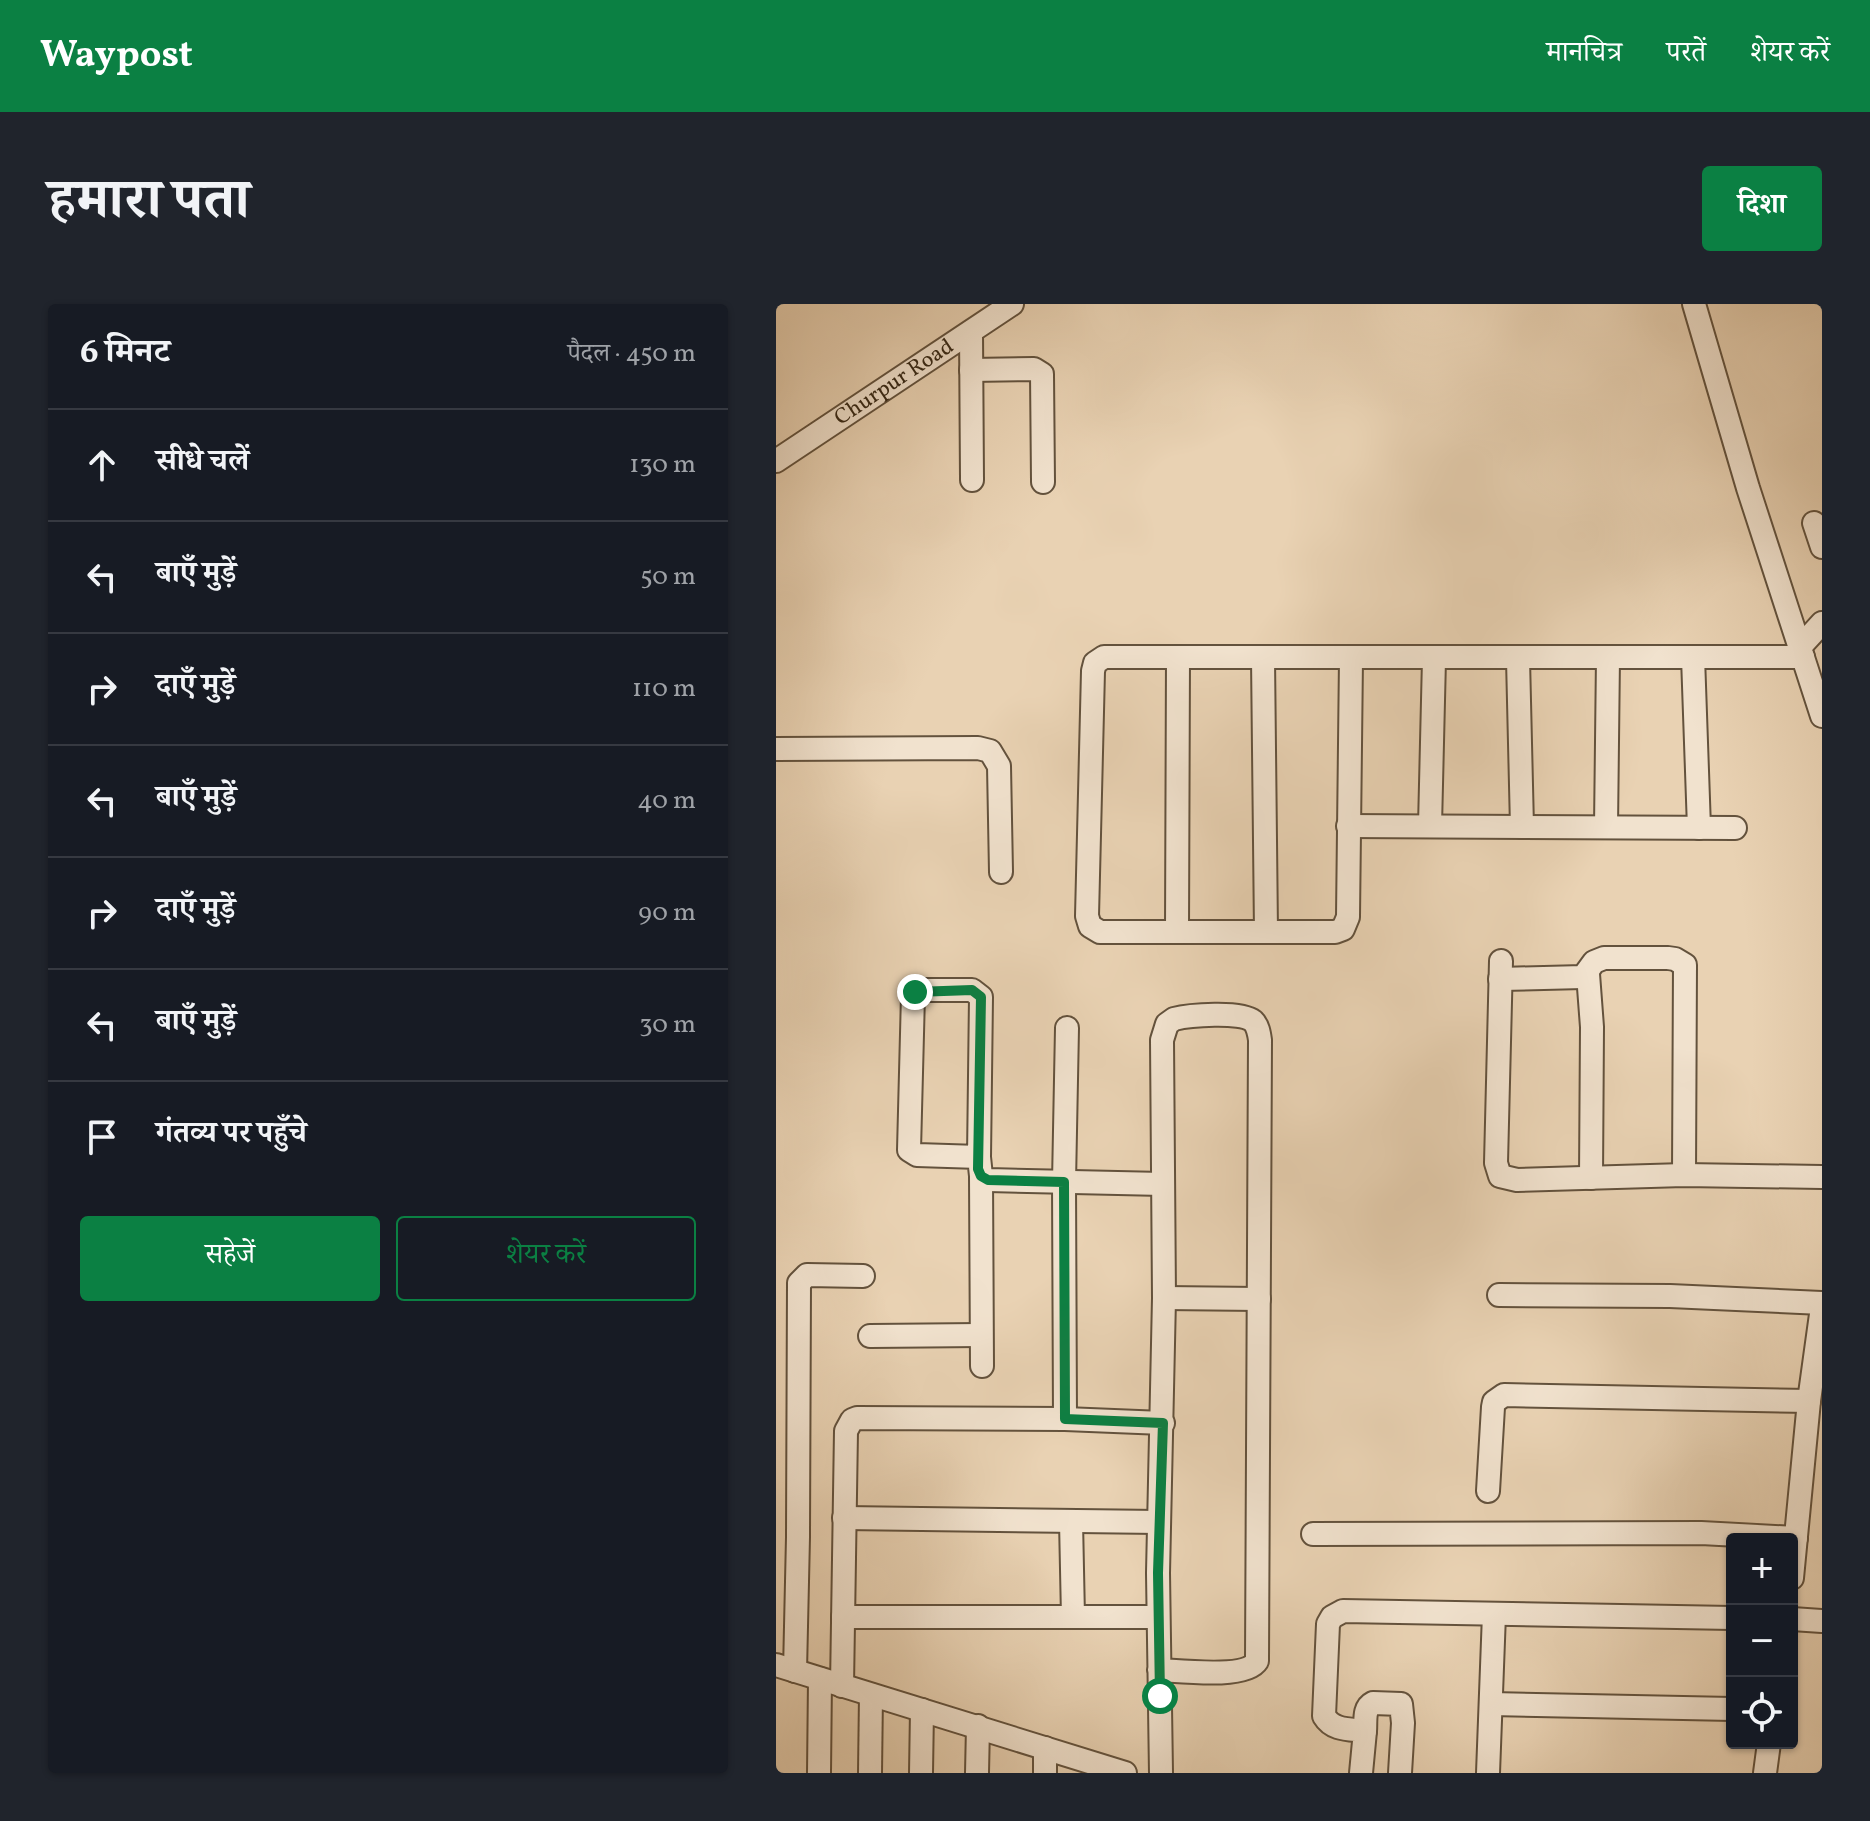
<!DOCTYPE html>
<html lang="hi">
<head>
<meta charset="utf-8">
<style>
	:root { --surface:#171b24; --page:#20242c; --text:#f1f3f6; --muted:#9ea1a6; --line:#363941; --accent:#0b8043 }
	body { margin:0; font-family:Vollkorn,"Noto Serif Devanagari",serif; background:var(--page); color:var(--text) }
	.controls { position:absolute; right:24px; bottom:24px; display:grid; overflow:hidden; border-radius:8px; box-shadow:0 2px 6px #0004 }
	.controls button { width:72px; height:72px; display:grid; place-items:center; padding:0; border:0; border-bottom:2px solid var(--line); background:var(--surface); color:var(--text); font:40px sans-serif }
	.stop { position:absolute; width:24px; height:24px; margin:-18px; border:6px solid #0b8043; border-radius:50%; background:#fff }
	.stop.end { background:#0b8043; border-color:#fff; box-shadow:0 2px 8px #0008 }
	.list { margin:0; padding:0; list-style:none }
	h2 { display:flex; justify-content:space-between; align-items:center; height:104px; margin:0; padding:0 32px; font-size:34px }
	h2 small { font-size:26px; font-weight:400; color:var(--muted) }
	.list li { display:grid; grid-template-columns:52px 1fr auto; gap:24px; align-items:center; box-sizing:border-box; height:112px; padding:0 32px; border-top:2px solid var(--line) }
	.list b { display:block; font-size:30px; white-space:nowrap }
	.list em { font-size:26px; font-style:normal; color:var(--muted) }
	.actions { display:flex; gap:16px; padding:24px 32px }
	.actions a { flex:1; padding:18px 0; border:2px solid var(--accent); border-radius:8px; text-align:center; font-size:28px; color:var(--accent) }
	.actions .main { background:var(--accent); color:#fff }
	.icon { flex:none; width:44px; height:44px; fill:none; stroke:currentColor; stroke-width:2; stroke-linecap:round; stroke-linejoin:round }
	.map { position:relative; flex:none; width:1046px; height:1469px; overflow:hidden; border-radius:8px }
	header { display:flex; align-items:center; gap:48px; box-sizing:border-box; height:112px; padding:0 40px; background:var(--accent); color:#fff }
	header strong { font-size:38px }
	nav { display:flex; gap:44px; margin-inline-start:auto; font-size:28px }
	.intro { display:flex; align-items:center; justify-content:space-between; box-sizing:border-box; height:192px; padding:0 48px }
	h1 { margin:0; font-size:56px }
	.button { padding:20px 36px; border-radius:8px; background:var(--accent); color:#fff; font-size:28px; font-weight:700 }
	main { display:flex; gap:48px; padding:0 48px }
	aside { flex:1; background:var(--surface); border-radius:8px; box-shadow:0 2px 6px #0004 }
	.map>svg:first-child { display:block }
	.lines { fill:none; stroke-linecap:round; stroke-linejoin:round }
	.minor-casing { stroke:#63523d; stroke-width:26 }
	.minor { stroke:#f1e2ce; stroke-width:22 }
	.route { stroke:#0b8043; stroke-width:10 }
	.labels { text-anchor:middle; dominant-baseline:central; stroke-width:8; stroke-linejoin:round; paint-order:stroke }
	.street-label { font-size:22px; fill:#362816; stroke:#f1e2ce }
</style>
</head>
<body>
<header>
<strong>Waypost</strong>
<nav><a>मानचित्र</a><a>परतें</a><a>शेयर करें</a></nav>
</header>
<div class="intro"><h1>हमारा पता</h1><a class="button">दिशा</a></div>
<main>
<aside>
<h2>6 मिनट<small>पैदल · 450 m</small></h2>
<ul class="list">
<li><svg class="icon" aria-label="ahead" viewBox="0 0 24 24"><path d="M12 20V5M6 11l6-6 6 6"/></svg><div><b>सीधे चलें</b></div><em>130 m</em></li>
<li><svg class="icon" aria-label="left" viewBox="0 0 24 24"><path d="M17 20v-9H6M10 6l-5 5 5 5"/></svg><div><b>बाएँ मुड़ें</b></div><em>50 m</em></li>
<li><svg class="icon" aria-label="right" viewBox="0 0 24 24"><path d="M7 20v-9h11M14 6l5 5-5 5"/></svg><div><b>दाएँ मुड़ें</b></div><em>110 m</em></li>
<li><svg class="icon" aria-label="left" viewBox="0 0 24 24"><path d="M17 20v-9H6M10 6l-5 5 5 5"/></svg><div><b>बाएँ मुड़ें</b></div><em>40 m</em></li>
<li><svg class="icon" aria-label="right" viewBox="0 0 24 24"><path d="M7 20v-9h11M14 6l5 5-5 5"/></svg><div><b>दाएँ मुड़ें</b></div><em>90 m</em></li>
<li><svg class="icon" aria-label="left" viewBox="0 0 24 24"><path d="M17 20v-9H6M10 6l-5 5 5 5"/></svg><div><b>बाएँ मुड़ें</b></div><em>30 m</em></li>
<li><svg class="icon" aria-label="arrive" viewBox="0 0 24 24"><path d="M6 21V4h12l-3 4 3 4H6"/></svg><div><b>गंतव्य पर पहुँचे</b></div></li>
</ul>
<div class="actions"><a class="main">सहेजें</a><a>शेयर करें</a></div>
</aside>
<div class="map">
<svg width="1046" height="1469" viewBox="0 0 1046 1469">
	<rect width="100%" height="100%" fill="#e9d2b3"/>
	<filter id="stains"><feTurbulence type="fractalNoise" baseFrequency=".0025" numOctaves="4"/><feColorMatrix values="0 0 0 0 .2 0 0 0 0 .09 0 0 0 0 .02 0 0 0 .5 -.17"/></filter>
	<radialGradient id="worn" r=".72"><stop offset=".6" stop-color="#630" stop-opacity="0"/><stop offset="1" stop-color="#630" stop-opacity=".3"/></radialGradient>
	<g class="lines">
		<defs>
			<g id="minor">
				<polyline points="918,0 972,184 1046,412"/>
				<polyline points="195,28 196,176"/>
				<polyline points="195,66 258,65 266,70 267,178"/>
				<path id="s1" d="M0,157l236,-157"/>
				<polyline points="1038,219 1046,243"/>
				<polyline points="1023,344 1046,319"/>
				<polyline points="917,353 923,524"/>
				<polyline points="487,354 490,628"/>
				<polyline points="575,355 572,613 567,625 559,628 324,628 314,622 311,612 317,367 319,359 328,353 1027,353"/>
				<polyline points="742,355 746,523"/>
				<polyline points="0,445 202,444 214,447 223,462 225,568"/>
				<polyline points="572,522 959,524"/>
				<polyline points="654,522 658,355"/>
				<polyline points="830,523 832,353"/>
				<polyline points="401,628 402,353"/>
				<polyline points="725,657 720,859 724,872 741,876 908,871 1046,873"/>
				<polyline points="812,670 816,723 815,874"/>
				<polyline points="724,675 807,673 818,658 828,654 892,654 899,655 909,661 908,871"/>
				<polyline points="203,853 141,851 133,846 137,691 142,686 196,686 205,693 203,853 205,872 212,876 387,880"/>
				<polyline points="205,872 206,1062"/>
				<polyline points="723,991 894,992 1046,999"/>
				<polyline points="388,994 483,995"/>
				<polyline points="94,1032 205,1031"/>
				<polyline points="289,1115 288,878 291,724"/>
				<polyline points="712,1187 717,1103 718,1098 728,1091 1033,1097"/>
				<polyline points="68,1214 383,1218"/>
				<polyline points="295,1217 297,1313"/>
				<polyline points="537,1230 925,1229 1020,1234"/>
				<polyline points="1016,1274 1033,1097 1046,1003"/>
				<polyline points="67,1313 382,1313"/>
				<polyline points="1016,1315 1046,1317"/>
				<polyline points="0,1361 349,1469"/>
				<path d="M383,1366c22,1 87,9 98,-9l3,-621c-1,-7 -2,-14 -7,-19 -12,-10 -64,-6 -79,-2l-7,5 -5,16 2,258 -6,275c1,67 2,133 3,200"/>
				<polyline points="19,1367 22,1233 23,979 31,971 87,972"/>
				<polyline points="66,1382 70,1127 76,1116 81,1114 289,1115 387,1119"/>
				<polyline points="715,1400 956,1405"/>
				<path d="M589,1427c1,-10 -2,-23 8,-28l28,1 2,19 -3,50"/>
				<polyline points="43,1469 44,1375"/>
				<polyline points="94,1469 95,1391"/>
				<polyline points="145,1469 146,1406"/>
				<polyline points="201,1469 202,1422"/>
				<polyline points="269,1469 269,1444"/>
				<path d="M585,1469l4,-42c-15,-2 -32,0 -41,-15l4,-92 4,-7 11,-6 389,7"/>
				<polyline points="712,1469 718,1310"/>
				<polyline points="989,1469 993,1439"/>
			</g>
		</defs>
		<use href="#minor" class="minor-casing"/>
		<use href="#minor" class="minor"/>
	</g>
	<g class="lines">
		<polyline class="route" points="139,688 196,686 205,693 202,865 205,872 212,876 288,878 289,1115 387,1119 382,1269 384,1392"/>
	</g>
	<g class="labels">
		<g class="street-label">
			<text stroke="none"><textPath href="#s1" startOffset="142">Churpur Road</textPath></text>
		</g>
	</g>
	<rect width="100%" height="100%" filter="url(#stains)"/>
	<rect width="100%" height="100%" fill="url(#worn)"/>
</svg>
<div class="controls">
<button>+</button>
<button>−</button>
<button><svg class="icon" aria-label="locate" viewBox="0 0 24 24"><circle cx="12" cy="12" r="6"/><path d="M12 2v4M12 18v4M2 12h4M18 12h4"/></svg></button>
</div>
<div class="stop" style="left:384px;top:1392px"></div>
<div class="stop end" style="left:139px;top:688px"></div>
</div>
</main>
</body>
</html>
